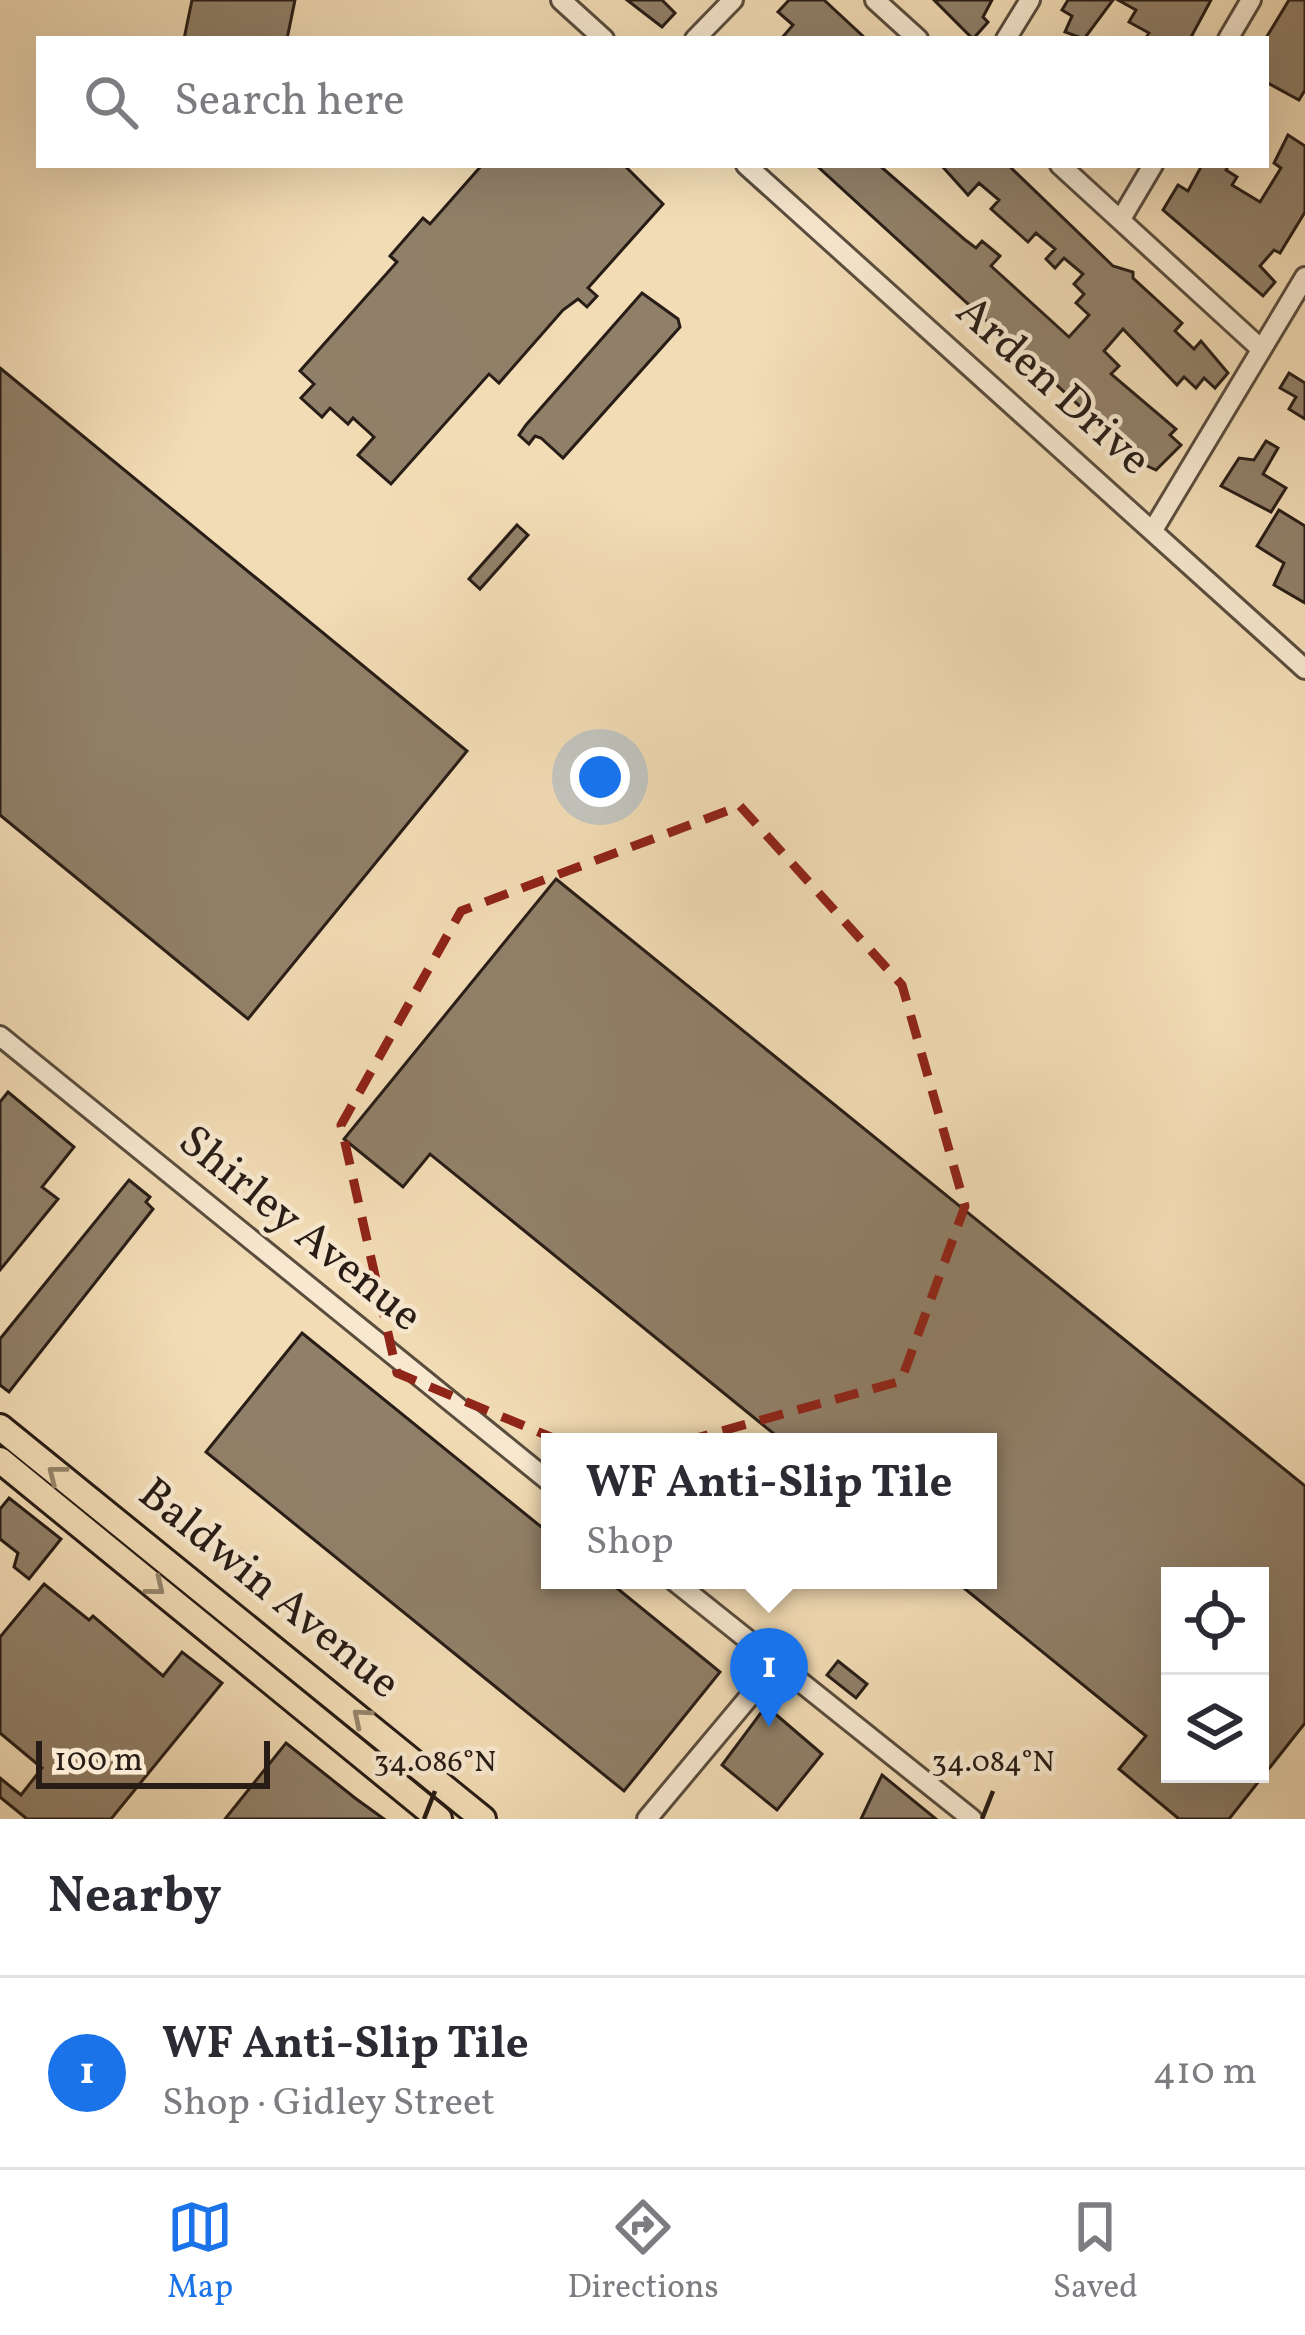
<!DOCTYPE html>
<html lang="en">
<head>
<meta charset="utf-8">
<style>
	:root { --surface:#fff; --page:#f7f7f7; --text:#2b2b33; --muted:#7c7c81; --line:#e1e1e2; --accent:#1a73e8 }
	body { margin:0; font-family:Vollkorn,serif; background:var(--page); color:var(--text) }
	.controls { position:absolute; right:36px; bottom:36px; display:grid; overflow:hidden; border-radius:0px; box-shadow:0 12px 48px #0002 }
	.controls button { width:108px; height:108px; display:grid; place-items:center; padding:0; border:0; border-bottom:3px solid var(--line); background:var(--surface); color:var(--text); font:60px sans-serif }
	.scale { position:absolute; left:36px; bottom:30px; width:234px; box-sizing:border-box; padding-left:12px; border:6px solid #281d16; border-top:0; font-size:33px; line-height:42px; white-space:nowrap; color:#281d16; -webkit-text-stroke:9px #f7e8cf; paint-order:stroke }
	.you { position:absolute; left:600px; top:777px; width:42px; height:42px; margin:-30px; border:9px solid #fff; border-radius:50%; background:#1a73e8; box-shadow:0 0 0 18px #1a73e833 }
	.badge { display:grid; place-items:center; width:78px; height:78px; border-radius:50%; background:var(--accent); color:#fff; font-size:39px; font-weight:700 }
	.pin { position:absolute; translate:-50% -99px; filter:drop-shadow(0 3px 6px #0008) }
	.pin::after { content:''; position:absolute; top:63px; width:42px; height:36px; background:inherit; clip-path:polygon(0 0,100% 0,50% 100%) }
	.popup { position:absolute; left:541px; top:1433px; width:456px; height:156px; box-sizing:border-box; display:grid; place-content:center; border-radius:0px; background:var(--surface); filter:drop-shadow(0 3px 9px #0005); font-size:39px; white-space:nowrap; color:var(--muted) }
	.popup b { font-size:45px; color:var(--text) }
	.popup::after { content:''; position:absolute; left:50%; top:100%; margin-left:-24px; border:24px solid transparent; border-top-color:var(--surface) }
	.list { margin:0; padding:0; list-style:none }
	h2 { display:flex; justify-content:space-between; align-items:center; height:156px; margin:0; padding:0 48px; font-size:51px }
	h2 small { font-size:39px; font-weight:400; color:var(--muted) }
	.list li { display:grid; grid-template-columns:78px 1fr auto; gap:36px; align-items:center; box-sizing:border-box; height:192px; padding:0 48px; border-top:3px solid var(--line) }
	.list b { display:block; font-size:45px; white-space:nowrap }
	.list p { margin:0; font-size:39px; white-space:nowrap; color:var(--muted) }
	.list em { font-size:39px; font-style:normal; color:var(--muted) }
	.icon { flex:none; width:66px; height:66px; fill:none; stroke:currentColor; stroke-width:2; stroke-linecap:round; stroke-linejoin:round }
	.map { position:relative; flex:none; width:1305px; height:1819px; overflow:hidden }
	.search { position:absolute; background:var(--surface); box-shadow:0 12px 48px #0002; left:36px; right:36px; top:36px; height:132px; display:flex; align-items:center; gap:30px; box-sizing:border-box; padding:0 42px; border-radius:0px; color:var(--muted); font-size:45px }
	.sheet { height:348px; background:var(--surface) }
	nav { display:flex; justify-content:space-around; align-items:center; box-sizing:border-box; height:168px; border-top:3px solid var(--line); background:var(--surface); font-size:33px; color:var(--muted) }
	nav a { display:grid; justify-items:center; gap:6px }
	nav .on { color:var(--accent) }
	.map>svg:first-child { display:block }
	.building { fill:#918069; stroke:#281d16; stroke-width:3; fill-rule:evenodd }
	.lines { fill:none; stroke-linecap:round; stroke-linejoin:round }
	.minor-casing { stroke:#5a4d3e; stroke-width:24 }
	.major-casing { stroke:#281d16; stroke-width:30 }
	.minor { stroke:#f7e8cf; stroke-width:18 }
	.major { stroke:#f2dcb5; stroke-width:24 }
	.oneway { stroke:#97866d }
	.marked { fill:none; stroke:#8f2418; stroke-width:9; stroke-dasharray:24 15; stroke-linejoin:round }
	.ticks { fill:none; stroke:#281d16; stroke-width:4.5 }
	.labels { text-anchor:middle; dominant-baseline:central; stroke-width:9; stroke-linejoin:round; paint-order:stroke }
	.street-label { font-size:45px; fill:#281d16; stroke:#f7e8cf }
	.ticks-label { font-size:30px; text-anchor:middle; fill:#281d16; stroke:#f7e8cf; stroke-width:9; stroke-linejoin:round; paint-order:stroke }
</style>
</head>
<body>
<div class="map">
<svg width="1305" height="1819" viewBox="0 0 1305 1819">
	<rect width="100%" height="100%" fill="#f2dcb5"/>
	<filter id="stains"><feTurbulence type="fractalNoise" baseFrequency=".00167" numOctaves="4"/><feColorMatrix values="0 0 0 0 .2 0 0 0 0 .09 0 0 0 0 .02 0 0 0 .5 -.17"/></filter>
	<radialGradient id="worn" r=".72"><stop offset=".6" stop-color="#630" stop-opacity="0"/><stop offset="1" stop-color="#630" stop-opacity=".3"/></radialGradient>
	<g class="building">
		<polygon points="192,0 295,0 287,39 184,39"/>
		<polygon points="627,0 662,0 675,13 662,27"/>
		<polygon points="789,0 824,0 866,39 781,39 793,25 778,12"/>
		<polygon points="934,0 992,0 983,17 988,22 973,39"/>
		<polygon points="1068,0 1113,0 1084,39 1065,32 1072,16 1062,10"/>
		<polygon points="1118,0 1211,0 1190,39 1145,39 1149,33 1129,22 1136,10"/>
		<polygon points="1289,0 1305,0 1305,90 1299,100 1266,82 1266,38"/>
		<polygon points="1288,135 1305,146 1305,212 1280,253 1274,250 1260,266 1275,282 1263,296 1163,210 1178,185 1188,191 1202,165 1229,165 1226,170 1237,177 1232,185 1260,202 1281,168 1274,163"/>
		<polygon points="482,165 624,165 663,204 588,288 597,296 587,307 578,299 563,310 499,383 489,374 391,484 358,455 374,437 353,418 348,424 330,408 322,417 301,398 314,384 300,371 397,262 390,256 423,218 430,224"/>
		<polygon points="816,165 879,165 964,239 976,248 982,241 1000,256 991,266 1069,337 1089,315 1076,303 1084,294 1074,284 1083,274 1064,258 1055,268 1046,259 1055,249 1036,233 1028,242 991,209 999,200 979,183 968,195 941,165 1008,165 1113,266 1133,272 1133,278 1182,323 1175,331 1194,349 1201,341 1228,373 1215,388 1204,378 1196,388 1184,377 1177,385 1123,329 1104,351 1119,366 1111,374 1176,429 1170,435 1181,445 1156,470 1143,464"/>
		<polygon points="642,293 678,319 680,327 563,458 541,438 535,436 529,444 519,435 526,425"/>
		<polygon points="0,368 467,751 248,1019 0,815"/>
		<polygon points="1289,373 1305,383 1305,419 1289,409 1296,397 1280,388"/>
		<polygon points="1266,441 1278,448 1263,474 1286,488 1271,512 1221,486 1239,458 1254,460"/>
		<polygon points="1279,510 1305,526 1305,603 1274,585 1284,563 1257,546"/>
		<polygon points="517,525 528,535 480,589 469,579"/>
		<path d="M556,879l749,607v237l-76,96h-50l-60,-50 27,-33 -192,-156h34v-138h-204l-354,-288 -27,33 -59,-48zM1170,1576h90v198h-90z"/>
		<polygon points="8,1092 74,1147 42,1187 58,1199 0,1270 0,1102"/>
		<polygon points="129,1180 150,1197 146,1202 153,1209 9,1392 0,1385 0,1339"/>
		<polygon points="302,1333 550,1534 550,1580 607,1580 720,1672 624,1791 206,1452"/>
		<polygon points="9,1498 61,1539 29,1579 14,1567 18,1553 0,1539 0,1509"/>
		<polygon points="44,1584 89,1620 93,1616 163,1676 182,1652 222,1683 111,1819 27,1819 0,1797 0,1778 21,1795 42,1768 0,1733 0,1637"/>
		<polygon points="838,1661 867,1684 856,1698 827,1675"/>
		<polygon points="766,1706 822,1754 777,1810 722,1765"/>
		<polygon points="286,1743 355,1798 384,1819 225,1819"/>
		<polygon points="882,1775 936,1819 861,1819"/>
	</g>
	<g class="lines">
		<defs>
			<g id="minor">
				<polyline points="561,0 604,39"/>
				<polyline points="875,0 918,39"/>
				<polyline points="695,39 733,0"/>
				<polyline points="1006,39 1030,0"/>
				<polyline points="1228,39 1251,0"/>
				<polyline points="746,165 1305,669"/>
				<polyline points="1060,165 1261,349"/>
				<polyline points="1121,219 1153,165"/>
				<polyline points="1153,530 1305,277"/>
				<polyline points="0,1036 550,1482"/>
				<polyline points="673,1580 972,1819"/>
				<polyline points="647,1819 775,1666"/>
			</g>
			<g id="major">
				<polyline points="0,1427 483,1819"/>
				<polyline points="0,1460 439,1819"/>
			</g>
		</defs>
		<use href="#minor" class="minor-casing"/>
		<use href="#major" class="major-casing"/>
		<use href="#minor" class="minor"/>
		<use href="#major" class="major"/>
	</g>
	<defs><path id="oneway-chevron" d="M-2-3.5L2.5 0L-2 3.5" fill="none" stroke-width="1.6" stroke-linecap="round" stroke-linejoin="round" transform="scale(3)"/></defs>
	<g class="oneway">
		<use href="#oneway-chevron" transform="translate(56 1474) rotate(-142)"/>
		<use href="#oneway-chevron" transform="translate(156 1587) rotate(39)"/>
		<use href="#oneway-chevron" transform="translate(361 1717) rotate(-140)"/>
	</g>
	<path class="marked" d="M740,806l162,179 63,221 -64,175 -290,81 -214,-89 -56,-248 120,-214z"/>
	<path class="ticks" d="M424,1819l11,-28M982,1819l11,-28"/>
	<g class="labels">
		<g class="street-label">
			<text transform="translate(1052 387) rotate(42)">Arden Drive</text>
			<text transform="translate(299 1230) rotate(39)">Shirley Avenue</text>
			<text transform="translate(268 1590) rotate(39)">Baldwin Avenue</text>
		</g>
	</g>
	<g class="ticks-label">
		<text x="435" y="1771">34.086°N</text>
		<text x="993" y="1771">34.084°N</text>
	</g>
	<rect width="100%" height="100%" filter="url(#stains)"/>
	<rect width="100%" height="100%" fill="url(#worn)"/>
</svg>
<div class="controls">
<button><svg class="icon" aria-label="locate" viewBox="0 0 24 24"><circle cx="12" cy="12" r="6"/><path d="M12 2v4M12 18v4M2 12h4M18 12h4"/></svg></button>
<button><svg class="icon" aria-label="layers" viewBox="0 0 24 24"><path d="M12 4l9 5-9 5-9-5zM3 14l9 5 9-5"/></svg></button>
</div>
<div class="scale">100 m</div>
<div class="you"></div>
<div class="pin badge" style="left:769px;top:1727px">1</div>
<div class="popup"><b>WF Anti-Slip Tile</b>Shop</div>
<div class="search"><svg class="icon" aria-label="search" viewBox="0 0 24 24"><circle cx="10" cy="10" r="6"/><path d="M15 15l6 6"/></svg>Search here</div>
</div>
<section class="sheet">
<h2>Nearby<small></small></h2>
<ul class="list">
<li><span class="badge">1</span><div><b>WF Anti-Slip Tile</b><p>Shop · Gidley Street</p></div><em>410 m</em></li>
</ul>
</section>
<nav>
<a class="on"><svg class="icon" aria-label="map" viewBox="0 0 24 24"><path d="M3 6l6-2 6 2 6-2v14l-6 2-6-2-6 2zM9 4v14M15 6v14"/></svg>Map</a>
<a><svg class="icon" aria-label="directions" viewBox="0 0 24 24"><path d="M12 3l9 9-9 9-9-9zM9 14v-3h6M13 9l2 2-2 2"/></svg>Directions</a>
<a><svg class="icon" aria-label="saved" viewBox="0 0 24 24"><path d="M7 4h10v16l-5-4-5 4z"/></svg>Saved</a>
</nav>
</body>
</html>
